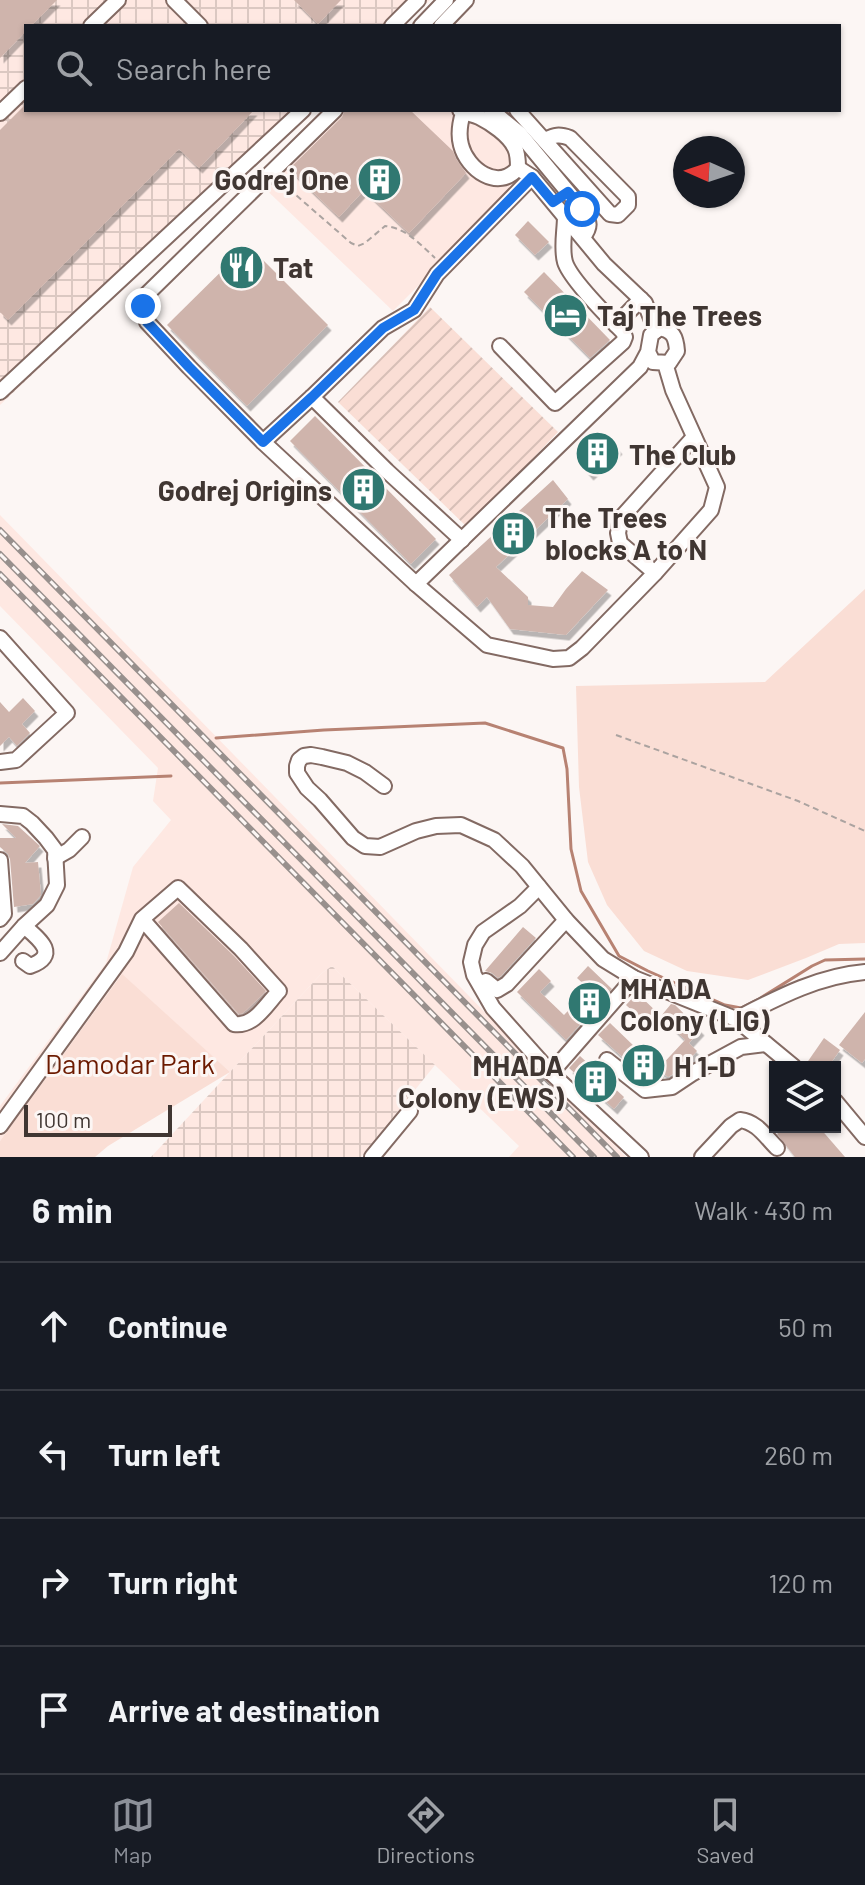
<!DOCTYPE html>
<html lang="en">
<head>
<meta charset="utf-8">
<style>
	:root { --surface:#171b24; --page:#242831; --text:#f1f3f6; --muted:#9ea1a6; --line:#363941; --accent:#8c9099 }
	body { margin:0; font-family:Barlow,sans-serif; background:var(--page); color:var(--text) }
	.controls { position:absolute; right:24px; bottom:24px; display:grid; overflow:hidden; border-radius:0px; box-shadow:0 2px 6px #0004 }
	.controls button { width:72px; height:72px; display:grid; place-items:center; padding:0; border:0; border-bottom:2px solid var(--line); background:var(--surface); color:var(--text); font:40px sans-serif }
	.compass { position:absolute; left:673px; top:136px; width:72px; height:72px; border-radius:50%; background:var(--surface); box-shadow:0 2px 6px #0004; rotate:273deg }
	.scale { position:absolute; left:24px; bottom:20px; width:148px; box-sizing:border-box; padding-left:8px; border:4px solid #403632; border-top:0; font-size:22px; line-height:28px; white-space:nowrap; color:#403632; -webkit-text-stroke:6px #fcf6f4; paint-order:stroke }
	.stop { position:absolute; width:24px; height:24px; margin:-18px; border:6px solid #1a73e8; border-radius:50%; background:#fff }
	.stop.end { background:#1a73e8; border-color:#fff; box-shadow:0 2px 8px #0008 }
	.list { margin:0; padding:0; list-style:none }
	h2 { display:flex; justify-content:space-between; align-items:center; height:104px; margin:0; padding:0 32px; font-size:34px }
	h2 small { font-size:26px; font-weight:400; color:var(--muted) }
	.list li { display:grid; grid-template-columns:52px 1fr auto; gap:24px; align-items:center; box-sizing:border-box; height:128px; padding:0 32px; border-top:2px solid var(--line) }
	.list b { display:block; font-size:30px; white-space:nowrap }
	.list em { font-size:26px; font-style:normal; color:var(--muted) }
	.icon { flex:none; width:44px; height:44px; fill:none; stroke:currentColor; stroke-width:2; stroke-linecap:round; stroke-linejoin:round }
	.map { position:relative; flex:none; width:865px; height:1157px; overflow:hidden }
	.search { position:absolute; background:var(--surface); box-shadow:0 2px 6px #0004; left:24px; right:24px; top:24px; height:88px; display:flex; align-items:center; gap:20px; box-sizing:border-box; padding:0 28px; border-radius:0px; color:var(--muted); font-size:30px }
	.sheet { height:616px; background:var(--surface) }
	nav { display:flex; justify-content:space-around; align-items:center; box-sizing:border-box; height:112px; border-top:2px solid var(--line); background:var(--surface); font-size:22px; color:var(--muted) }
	nav a { display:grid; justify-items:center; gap:4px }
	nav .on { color:var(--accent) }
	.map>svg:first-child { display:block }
	.built { fill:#fee8e2 }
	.industrial { fill:url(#industrial-grid) }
	.green { fill:#faded5 }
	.garden { fill:url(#garden-furrows) }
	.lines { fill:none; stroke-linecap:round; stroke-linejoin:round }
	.stream { stroke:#b78272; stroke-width:3 }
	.building { fill:#cfb4ac; filter:url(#shadow) }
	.minor-casing { stroke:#836a63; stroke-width:18 }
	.path { stroke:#aba3a0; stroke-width:2; stroke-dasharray:6 4; stroke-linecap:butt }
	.minor { stroke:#fff; stroke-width:14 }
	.rail-casing { stroke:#98908d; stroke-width:6 }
	.rail { stroke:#fcf6f4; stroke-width:3; stroke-dasharray:9; stroke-linecap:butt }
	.route { stroke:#1a73e8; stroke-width:10 }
	.labels { text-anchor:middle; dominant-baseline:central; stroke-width:6; stroke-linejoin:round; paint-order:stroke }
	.poi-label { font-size:28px; font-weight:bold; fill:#403632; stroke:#fcf6f4; text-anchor:start }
	.park-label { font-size:28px; fill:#6c1a00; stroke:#fcf6f4 }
</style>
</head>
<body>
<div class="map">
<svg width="865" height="1157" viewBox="0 0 865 1157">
	<defs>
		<pattern id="industrial-grid" width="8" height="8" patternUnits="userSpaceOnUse" patternTransform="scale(2)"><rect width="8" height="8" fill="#fee8e2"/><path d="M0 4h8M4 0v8" fill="none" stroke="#dbc8c2"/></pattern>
		<pattern id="garden-furrows" width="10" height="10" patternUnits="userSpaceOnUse" patternTransform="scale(2)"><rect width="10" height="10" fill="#faded5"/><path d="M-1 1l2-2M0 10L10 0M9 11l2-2" fill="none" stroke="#d7bfb7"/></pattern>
		<filter id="shadow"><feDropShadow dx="3.5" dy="5.5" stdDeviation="0" flood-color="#0004"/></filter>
	</defs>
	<rect width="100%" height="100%" fill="#fcf6f4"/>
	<g class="built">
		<polygon points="324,110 513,110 515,148 534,170 393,311 256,180"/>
		<polygon points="0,515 626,1157 509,1157 519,1146 332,966 322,973 230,1072 121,975 0,1141 0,1106 106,963 133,867 171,820 153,801 158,768 0,606"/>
	</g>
	<g class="industrial">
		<polygon points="0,0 430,0 402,26 26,26 26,110 313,110 0,405"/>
		<polygon points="332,966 435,1065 361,1157 151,1157 322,973"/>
	</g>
	<g class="green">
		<polygon points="865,589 865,943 839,944 806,958 748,980 687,971 644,951 607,905 588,862 579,787 576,686 765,682"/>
		<polygon points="122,974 230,1072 108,1146 95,1157 0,1157 0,1141"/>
	</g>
	<polygon class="garden" points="430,307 558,432 467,527 338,402"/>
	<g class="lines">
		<g class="stream">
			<polyline points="216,738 324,730 485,723 563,748 567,769 571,849 581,891 619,956 648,971 725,1005 741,1008 759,999 812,966 825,960 865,959"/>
			<polyline points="0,783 171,776"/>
		</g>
	</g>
	<g class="building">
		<polygon points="0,0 57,0 31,26 26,26 26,31 0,58"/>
		<polygon points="294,0 341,0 318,24"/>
		<polygon points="26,104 26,110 254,110 199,168 179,149 8,320 0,312 0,130"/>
		<polygon points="345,110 410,110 453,151 456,159 466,173 409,233 364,190 339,217 289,169 342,117"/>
		<polygon points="528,221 549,242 535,255 515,235"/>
		<polygon points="248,245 328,325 247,406 167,325"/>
		<polygon points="544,272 610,340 590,358 524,292"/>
		<polygon points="315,416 436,539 411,564 290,441"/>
		<polygon points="606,434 619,449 590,475 577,460"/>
		<polygon points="553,480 568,499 496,567 528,597 528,605 553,607 566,589 582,571 608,590 566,635 510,629 487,597 477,607 449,575"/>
		<polygon points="23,698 35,711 22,724 30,733 17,746 9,737 0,746 0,702 9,712"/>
		<polygon points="2,824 18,826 40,846 25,863 38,862 41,895 33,904 14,907 10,859 8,854 0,847 0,838 16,838"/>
		<polygon points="179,903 234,956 266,991 243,1013 239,1014 158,922"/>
		<polygon points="523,927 536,938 501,976 498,978 492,973 485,971"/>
		<polygon points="588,966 612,989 566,1040 517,992 539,969 551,981 540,992 564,1015 589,989 577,978"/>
		<polygon points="637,993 661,1016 650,1027 626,1005"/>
		<polygon points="671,1004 675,1005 701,1030 689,1043 697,1051 680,1070 668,1077 658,1069 685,1040 661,1016"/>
		<polygon points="865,1012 865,1059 862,1063 839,1045"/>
		<polygon points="610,1023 661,1072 654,1079 648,1080 598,1035"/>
		<polygon points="824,1038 840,1050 828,1067 804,1067"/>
		<polygon points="580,1056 624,1097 614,1109 569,1068"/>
		<polygon points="785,1127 819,1127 845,1157 795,1157 777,1134"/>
	</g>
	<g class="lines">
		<defs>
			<g id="minor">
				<polyline points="174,0 200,26"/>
				<polyline points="91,26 118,0"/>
				<polyline points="392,26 418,0"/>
				<polyline points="421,26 446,0"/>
				<polyline points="441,26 466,0"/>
				<polyline points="335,110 145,296 143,306 147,322 189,367 263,442 416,584"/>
				<path d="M460,110c6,4 12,4 19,7 12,6 30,18 36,31 3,6 3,13 3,20 -20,24 -51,1 -57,-23 -3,-11 -1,-22 2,-32"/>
				<path d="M491,110l29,24 62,75c7,13 10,16 1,28"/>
				<path d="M517,110l93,104 8,1 10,-10v-8l-58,-59c-11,-4 -15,-3 -25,2"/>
				<polyline points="0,113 26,88"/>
				<polyline points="518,168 532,177 604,264 645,303 656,331"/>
				<polyline points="616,325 641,299"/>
				<path d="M500,346l55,57 68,-61 2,-5 -2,-5c-14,-14 -53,-53 -58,-70 -4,-14 0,-31 0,-46"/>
				<path d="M648,352l5,10 16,1 8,-12c-1,-14 -4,-21 -18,-23l-8,7 -3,17 -8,15 -224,217 71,61 66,14 16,-1 13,-10 73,-75 56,-63 6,-23 -44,-97 -8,-27"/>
				<polyline points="0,392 303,110"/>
				<polyline points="312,397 387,471 462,540"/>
				<polyline points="263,442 312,397 383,328 414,310 437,274 532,177"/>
				<polyline points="655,573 620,543 618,533 621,518 694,437"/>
				<polyline points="0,638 67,713 16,760 0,762"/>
				<polyline points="384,786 365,772 347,763 322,757 311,755 304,756 299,760 297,766 297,773 307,788 320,800 353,838 365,846 380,847 416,831 436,826 461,825 494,840 522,866 566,920 603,959 634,978 736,1019 794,1067"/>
				<polyline points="0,814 23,816 32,823 46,838 55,850 57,885 47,905 24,926 0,953"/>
				<polyline points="55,858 69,850 82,837"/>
				<polyline points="0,860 4,914 0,919"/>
				<polyline points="539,887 520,906 483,932 475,945 471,962 474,975 493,1008 551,1073 641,1157"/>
				<path d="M23,961l7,5c31,-11 8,-28 -6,-40"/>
				<polyline points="486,981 497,990 507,984 566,920"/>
				<path d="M736,1019c41,-21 82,-43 129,-47"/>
				<polyline points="607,1060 645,1090 672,1087 693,1073 741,1047 766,1044"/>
				<polyline points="551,1073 634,978"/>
				<polyline points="835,1101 865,1137"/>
				<path d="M0,1126l126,-174 16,-33 36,-31 63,61 38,42c-13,14 -25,36 -45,33l-92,-105"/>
				<polyline points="372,1157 410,1111"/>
				<path d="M702,1157l29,-31 9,-6c17,2 25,16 37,28"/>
			</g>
		</defs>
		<use href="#minor" class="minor-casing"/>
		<g class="path">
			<path d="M289,189l62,54 7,3 7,-3 20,-17c21,2 35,18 50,32"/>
			<polyline points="616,735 798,801 865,831"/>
		</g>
		<use href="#minor" class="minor"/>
		<defs>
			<g id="rail">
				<polyline points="0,530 617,1157"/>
				<polyline points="0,554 594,1157"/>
				<polyline points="0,574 573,1157"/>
			</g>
		</defs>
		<use href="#rail" class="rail-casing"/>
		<use href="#rail" class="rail"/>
	</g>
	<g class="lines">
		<polyline class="route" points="143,306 147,322 189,367 263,442 312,397 383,328 414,310 437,274 532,177 553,202 568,192 582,209"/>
	</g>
	<defs>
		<symbol id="building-disc" viewBox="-11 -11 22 22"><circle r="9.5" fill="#307871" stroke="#fcf6f4"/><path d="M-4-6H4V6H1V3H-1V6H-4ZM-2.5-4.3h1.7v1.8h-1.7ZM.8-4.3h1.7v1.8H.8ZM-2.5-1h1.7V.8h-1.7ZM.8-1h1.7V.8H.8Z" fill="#fff"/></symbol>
		<symbol id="restaurant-disc" viewBox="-11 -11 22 22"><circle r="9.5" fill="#307871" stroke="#fcf6f4"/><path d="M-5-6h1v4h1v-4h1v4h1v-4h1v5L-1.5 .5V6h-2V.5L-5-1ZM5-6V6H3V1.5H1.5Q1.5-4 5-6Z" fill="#fff"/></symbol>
		<symbol id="hotel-disc" viewBox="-11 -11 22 22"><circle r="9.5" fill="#307871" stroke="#fcf6f4"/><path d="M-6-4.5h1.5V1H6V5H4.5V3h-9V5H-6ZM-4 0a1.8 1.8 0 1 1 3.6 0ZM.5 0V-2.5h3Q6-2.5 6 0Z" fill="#fff"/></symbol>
	</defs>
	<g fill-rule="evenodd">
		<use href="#building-disc" x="354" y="154" width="51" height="51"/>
		<use href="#restaurant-disc" x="216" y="242" width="51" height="51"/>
		<use href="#hotel-disc" x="540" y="290" width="51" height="51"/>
		<use href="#building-disc" x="572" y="428" width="51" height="51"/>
		<use href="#building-disc" x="338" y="464" width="51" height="51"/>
		<use href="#building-disc" x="488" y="508" width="51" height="51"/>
		<use href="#building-disc" x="564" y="978" width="51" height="51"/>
		<use href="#building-disc" x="618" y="1040" width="51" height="51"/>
		<use href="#building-disc" x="570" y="1056" width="51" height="51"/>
	</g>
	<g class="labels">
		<g class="poi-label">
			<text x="349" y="179" text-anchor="end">Godrej One</text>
			<text x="273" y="267">Tat</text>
			<text x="597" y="315">Taj The Trees</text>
			<text x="629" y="454">The Club</text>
			<text x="332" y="490" text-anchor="end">Godrej Origins</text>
			<text x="545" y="517">The Trees<tspan x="545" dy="32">blocks A to N</tspan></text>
			<text x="620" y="988">MHADA<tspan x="620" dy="32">Colony (LIG)</tspan></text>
			<text x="564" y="1065" text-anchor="end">MHADA<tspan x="564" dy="32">Colony (EWS)</tspan></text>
			<text x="674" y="1066">H 1-D</text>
		</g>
		<g class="park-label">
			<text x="130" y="1063">Damodar Park</text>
		</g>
	</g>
</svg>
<div class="controls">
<button><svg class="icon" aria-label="layers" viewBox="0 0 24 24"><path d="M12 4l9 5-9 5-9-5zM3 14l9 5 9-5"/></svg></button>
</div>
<svg class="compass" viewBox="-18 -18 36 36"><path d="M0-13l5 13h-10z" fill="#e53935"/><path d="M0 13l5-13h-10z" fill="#9ea1a6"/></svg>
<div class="scale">100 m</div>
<div class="stop" style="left:582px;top:209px"></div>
<div class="stop end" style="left:143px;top:306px"></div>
<div class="search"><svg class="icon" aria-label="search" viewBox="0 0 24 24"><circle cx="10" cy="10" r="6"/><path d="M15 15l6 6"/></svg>Search here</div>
</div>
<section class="sheet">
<h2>6 min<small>Walk · 430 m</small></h2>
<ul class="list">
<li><svg class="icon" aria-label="ahead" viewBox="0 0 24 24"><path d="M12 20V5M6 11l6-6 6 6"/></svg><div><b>Continue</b></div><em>50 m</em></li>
<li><svg class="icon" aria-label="left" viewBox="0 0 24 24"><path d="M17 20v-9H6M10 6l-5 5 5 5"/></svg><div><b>Turn left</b></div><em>260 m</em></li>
<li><svg class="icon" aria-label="right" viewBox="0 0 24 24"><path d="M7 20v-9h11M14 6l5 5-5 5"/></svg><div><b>Turn right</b></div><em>120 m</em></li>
<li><svg class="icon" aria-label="arrive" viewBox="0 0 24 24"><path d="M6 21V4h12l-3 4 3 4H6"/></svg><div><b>Arrive at destination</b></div></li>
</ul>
</section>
<nav>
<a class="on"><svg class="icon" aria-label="map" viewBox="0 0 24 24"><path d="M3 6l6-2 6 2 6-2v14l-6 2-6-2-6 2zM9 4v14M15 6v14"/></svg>Map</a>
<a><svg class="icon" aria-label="directions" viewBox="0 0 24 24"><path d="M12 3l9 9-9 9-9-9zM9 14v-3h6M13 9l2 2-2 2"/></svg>Directions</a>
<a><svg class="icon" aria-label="saved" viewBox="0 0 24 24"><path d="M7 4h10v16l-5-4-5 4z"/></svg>Saved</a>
</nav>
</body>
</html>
